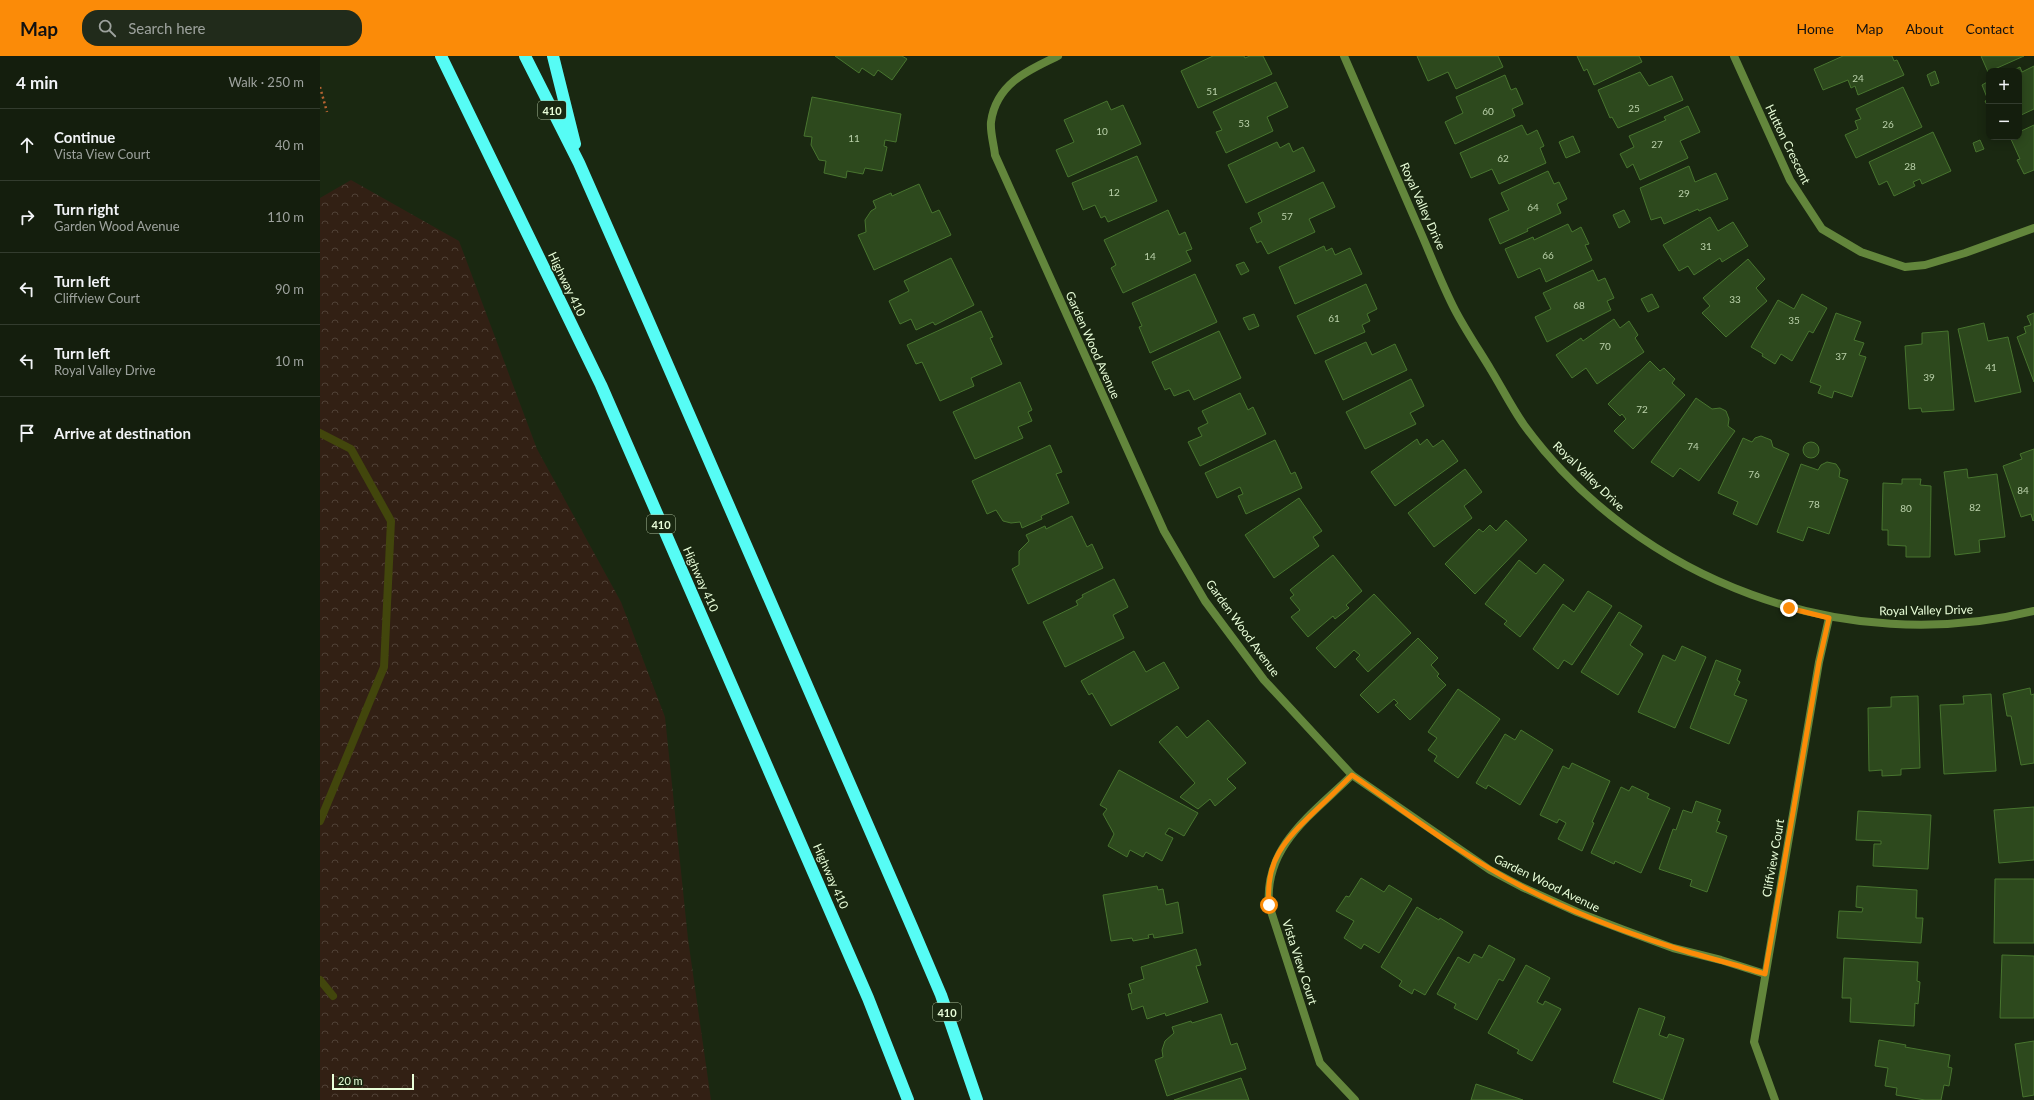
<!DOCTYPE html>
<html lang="en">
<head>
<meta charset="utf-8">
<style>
	:root { --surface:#141e0d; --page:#212b1b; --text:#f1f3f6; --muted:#9da29d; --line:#333c2e; --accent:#fb8b08 }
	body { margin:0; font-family:Lato,sans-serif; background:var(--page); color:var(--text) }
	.controls { position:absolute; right:12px; top:12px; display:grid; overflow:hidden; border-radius:8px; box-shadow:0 2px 10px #0003 }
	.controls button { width:36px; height:36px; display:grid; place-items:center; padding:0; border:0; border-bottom:1px solid var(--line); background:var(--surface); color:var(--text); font:20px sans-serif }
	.scale { position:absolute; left:12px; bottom:10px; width:82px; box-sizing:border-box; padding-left:4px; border:2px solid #e9fed9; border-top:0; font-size:11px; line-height:14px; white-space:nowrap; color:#e9fed9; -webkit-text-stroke:3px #1a2811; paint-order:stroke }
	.stop { position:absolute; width:12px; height:12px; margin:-9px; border:3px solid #fb8b08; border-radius:50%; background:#fff }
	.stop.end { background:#fb8b08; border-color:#fff; box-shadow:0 1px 4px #0008 }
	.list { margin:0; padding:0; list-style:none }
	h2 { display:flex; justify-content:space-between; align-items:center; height:52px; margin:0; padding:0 16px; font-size:17px }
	h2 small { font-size:13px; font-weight:400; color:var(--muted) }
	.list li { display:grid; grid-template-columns:26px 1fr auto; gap:12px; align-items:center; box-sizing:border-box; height:72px; padding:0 16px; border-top:1px solid var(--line) }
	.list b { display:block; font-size:15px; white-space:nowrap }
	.list p { margin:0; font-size:13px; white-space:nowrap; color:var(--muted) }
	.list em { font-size:13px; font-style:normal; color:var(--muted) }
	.icon { flex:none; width:22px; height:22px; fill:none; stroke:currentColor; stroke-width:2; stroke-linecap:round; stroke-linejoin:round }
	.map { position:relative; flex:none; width:1714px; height:1044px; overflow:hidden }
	header { display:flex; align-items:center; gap:24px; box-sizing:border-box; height:56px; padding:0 20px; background:var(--accent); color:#111 }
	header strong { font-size:19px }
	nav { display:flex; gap:22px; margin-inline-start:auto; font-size:14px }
	.search { width:280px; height:36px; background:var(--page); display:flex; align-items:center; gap:10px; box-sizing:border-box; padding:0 14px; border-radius:16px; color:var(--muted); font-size:15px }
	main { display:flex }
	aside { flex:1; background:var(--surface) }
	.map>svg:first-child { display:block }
	.forest { fill:url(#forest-crowns) }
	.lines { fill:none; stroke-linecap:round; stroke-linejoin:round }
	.stream { stroke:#42460c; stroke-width:8 }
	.building { fill:#2d491d; stroke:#48752f }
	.path { stroke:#b96532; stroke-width:2.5; stroke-dasharray:2 3; stroke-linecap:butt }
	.minor { stroke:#63863c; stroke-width:8 }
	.motorway { stroke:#56fcf5; stroke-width:12 }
	.route { stroke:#fb8b08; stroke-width:5 }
	.labels { text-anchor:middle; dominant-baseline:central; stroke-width:3; stroke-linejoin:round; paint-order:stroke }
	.number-label { font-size:10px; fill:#bad1aa }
	.shield { fill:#1a2811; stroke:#abbe9d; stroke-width:1 }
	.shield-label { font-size:11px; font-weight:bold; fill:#e9fed9 }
	.street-label { font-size:12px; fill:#e9fed9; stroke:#1a2811 }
</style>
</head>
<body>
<header>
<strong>Map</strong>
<div class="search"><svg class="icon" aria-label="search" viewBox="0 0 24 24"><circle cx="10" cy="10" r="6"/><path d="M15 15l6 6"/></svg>Search here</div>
<nav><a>Home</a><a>Map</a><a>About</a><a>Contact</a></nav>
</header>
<main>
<aside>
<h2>4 min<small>Walk · 250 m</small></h2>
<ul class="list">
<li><svg class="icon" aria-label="ahead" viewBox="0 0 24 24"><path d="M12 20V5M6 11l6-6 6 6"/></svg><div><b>Continue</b><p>Vista View Court</p></div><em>40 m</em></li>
<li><svg class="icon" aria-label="right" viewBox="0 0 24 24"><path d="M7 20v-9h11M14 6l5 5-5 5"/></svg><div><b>Turn right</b><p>Garden Wood Avenue</p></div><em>110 m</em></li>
<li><svg class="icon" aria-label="left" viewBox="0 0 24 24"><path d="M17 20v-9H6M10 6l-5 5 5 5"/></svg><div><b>Turn left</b><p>Cliffview Court</p></div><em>90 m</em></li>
<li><svg class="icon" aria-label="left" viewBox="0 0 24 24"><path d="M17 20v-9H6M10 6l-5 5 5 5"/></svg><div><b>Turn left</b><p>Royal Valley Drive</p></div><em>10 m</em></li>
<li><svg class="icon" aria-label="arrive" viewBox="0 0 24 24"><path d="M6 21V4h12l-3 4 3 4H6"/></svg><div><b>Arrive at destination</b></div></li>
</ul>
</aside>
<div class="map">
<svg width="1714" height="1044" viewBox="0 0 1714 1044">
	<defs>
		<pattern id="forest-crowns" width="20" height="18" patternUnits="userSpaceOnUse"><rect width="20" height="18" fill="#322014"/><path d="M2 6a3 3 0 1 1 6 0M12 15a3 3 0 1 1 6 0" fill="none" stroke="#504136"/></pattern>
	</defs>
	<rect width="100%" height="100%" fill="#1a2811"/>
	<polygon class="forest" points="31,124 139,185 217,393 301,546 345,661 368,883 391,1044 0,1044 0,142"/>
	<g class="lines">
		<g class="stream">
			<polyline points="0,377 31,393 71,465 64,611 0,765"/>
			<polyline points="0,924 13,940"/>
		</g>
	</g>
	<g class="building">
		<polygon points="515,0 582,0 587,3 572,24 558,14 554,20 542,12 539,17"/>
		<polygon points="893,0 924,0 925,2 930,0 943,0 952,18 878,52 861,15"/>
		<polygon points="1097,0 1178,0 1183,11 1136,33 1128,16 1108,25"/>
		<polygon points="1257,0 1319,0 1322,6 1274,29 1267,13 1264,15"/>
		<polygon points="1523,0 1572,0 1574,5 1577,4 1584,19 1538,39 1535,30 1531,32 1528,24 1503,34 1494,13"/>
		<polygon points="1661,0 1704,0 1668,16"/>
		<polygon points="1714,10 1714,53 1699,60 1699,15 1692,15 1700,11 1702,16"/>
		<polygon points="1615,15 1619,27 1611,30 1607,19"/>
		<polygon points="1320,16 1329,30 1352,20 1363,44 1298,72 1292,61 1290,62 1278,34"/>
		<polygon points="1185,19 1191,34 1196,32 1203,48 1192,53 1195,60 1135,88 1125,66 1143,57 1136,41"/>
		<polygon points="1669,25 1669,53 1665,45 1668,44 1662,29"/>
		<polygon points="956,26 968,51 947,61 953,75 906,97 896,76 902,74 893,56"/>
		<polygon points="1583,31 1602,71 1536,102 1525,79 1538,73 1535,65 1541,63 1536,53"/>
		<polygon points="492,41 581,58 576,86 565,84 564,90 567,91 562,115 545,112 543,118 527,115 526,122 504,117 506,105 499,104 491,89 492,81 484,80"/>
		<polygon points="787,45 791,54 803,49 821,88 748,121 736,94 754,86 744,64"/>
		<polygon points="1368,50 1380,76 1360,85 1368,102 1320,124 1313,108 1307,112 1300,98 1314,91 1309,80 1346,64 1344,61"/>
		<polygon points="1202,69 1207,79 1217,74 1224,90 1220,92 1226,107 1179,128 1172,113 1151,122 1140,97"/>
		<polygon points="1714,69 1714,114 1704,118 1697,104 1700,103 1690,81 1699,81 1699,76"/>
		<polygon points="1613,76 1631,115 1602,128 1600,123 1593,126 1595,130 1574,140 1567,125 1559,129 1549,106"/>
		<polygon points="1253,80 1260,96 1246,102 1239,86"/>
		<polygon points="1660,84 1664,93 1656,96 1653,87"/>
		<polygon points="957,86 960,92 969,87 973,96 983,91 995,115 926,147 908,109"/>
		<polygon points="817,100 837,145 788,166 785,160 781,162 775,149 763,154 752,127"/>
		<polygon points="1369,110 1375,126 1396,117 1408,143 1379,155 1378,153 1344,168 1341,161 1331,164 1320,132"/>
		<polygon points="1228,115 1234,128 1239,126 1247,143 1237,148 1241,157 1207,173 1208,175 1180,188 1169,163 1189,154 1181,137"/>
		<polygon points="1003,126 1015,151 989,163 995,176 948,198 941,185 937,187 930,172 942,166 938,157"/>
		<polygon points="599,128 612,157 619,154 631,179 554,214 538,179 546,176 545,164 551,155 556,152 553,145 571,137 572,140"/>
		<polygon points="848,154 859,179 865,176 872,193 866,195 871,205 803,237 791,212 796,209 784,184"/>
		<polygon points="1304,154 1310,166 1299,172 1293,159"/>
		<polygon points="1390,161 1398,175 1413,166 1428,190 1402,206 1400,202 1374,219 1368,210 1359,215 1343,189"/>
		<polygon points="1248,168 1252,176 1261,171 1269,188 1265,189 1272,204 1226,226 1220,212 1198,222 1185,193 1213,181 1214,184"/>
		<polygon points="1004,190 1006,195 1012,192 1015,199 1030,192 1042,218 975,248 959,211"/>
		<polygon points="631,202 654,249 615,269 613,266 596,274 591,263 580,268 569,245 589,235 584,225"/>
		<polygon points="1428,203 1445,223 1436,232 1447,245 1406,281 1382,257 1390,250 1383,242"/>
		<polygon points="924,206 929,215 921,219 916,209"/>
		<polygon points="1273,214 1278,225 1285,222 1294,242 1287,245 1291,254 1227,286 1215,261 1231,253 1223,237"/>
		<polygon points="875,218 897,266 830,297 819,271 822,270 812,247"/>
		<polygon points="1046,228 1057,253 1047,258 1050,265 1042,269 1045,276 995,298 977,260"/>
		<polygon points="1332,238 1339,251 1328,256 1321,243"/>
		<polygon points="1482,238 1507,252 1493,277 1489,275 1472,305 1461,298 1455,308 1442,300 1443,298 1431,291 1458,244 1474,253"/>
		<polygon points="661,255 673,281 670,282 682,308 651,322 654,330 620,345 602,306 596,308 587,289"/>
		<polygon points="1516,257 1541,266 1534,284 1544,287 1539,299 1546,301 1532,341 1514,335 1512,342 1498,337 1501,330 1490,326"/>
		<polygon points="1714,257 1714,326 1697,281 1706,277 1704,271 1711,269 1707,260"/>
		<polygon points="934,258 939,270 929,274 923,262"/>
		<polygon points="1294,263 1300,272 1309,265 1318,279 1315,282 1324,296 1277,328 1266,312 1252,322 1236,299 1261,282 1263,285"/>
		<polygon points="1664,267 1668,285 1688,281 1701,336 1655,346 1638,273"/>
		<polygon points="899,275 921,322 874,344 869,334 854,340 850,332 845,334 832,306"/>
		<polygon points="1628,275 1634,354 1602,356 1601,352 1589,353 1585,290 1602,288 1602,277"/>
		<polygon points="1046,286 1052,299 1075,288 1087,314 1023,344 1005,305"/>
		<polygon points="1330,305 1340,315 1344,312 1355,323 1352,327 1365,339 1313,393 1294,375 1306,363 1302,358 1300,360 1288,348"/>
		<polygon points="1091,323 1104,350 1090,357 1096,368 1045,393 1026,356"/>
		<polygon points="700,326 712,354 708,356 712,365 698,371 703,382 655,403 633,356"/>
		<polygon points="920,337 928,354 933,351 946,378 880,410 868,386 882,380 878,372 888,367 882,355"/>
		<polygon points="1376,342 1392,353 1400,352 1406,355 1409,363 1408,370 1415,375 1379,425 1360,412 1353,421 1331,406"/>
		<polygon points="1441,380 1451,384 1453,391 1469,398 1437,469 1413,458 1418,446 1398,437 1423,382 1432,386 1435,382"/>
		<polygon points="1097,383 1100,389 1107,383 1113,391 1123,384 1138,405 1075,450 1051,416"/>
		<polygon points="955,384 971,418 975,416 982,432 926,458 918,440 923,438 920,431 897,442 885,417"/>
		<circle cx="1491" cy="394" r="8"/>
		<polygon points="730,389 742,416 736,418 749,447 721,460 722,463 702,472 700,466 691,467 683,465 676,454 667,458 652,425"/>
		<polygon points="1714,393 1714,464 1713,465 1711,458 1701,461 1683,410 1702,403 1700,398"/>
		<polygon points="1507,406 1516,408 1520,414 1519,421 1528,424 1509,478 1488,471 1483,485 1457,476 1481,408 1498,414 1501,409"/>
		<polygon points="1145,413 1162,436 1144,450 1152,462 1114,491 1088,457"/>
		<polygon points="1647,413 1648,422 1677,418 1685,481 1659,484 1660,496 1635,499 1624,416"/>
		<polygon points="1582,423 1601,423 1600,429 1611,430 1610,501 1586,501 1586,490 1568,489 1568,474 1562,474 1563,427 1582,428"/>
		<polygon points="979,442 1002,475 993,481 999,490 954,522 925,479"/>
		<polygon points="752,460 767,491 772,488 783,512 708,548 692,513 699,509 699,495 709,485 706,479 725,470 726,473"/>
		<polygon points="1186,464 1207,484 1155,538 1125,508 1159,473 1163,476 1170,469 1176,475"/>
		<polygon points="1013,499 1042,535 1026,549 1029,552 1015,563 1013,560 988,581 971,561 980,554 970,542 974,539 970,534"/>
		<polygon points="1199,504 1216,518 1224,508 1244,524 1200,581 1184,568 1187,565 1165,548"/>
		<polygon points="794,523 808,551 793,559 804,582 745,611 723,566 758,549 756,545 763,541 762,539"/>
		<polygon points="1268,535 1292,550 1252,609 1244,604 1238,613 1213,593 1243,548 1254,556"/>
		<polygon points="1054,538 1091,577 1048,616 1036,603 1040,599 1034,594 1015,612 996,592"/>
		<polygon points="1299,556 1322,570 1310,589 1323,598 1298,639 1261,616"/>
		<polygon points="1098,582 1118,602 1111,609 1119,618 1117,620 1126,629 1090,664 1075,649 1078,647 1074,643 1058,657 1040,639"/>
		<polygon points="1362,590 1386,601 1355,672 1318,656 1343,599 1355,605"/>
		<polygon points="814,595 826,616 844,606 859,632 791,670 772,637 769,639 761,625"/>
		<polygon points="1396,604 1421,614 1417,624 1420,626 1414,639 1427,644 1409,688 1370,672"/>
		<polygon points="1710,632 1711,639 1714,638 1714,707 1701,709 1691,660 1687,660 1683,638"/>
		<polygon points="1138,633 1180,663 1138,722 1114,705 1117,700 1108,694 1117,682 1108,676"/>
		<polygon points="1671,638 1676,715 1624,718 1620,649 1644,648 1643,640"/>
		<polygon points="1598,640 1600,712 1581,713 1581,719 1562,720 1562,714 1549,715 1548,652 1571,651 1571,641"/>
		<polygon points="888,664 926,707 907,723 916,732 895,750 890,743 878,753 860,741 875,727 839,686 857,670 867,682"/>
		<polygon points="1201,674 1233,694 1200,749 1168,729 1166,733 1156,727 1185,678 1195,684"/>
		<polygon points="1252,707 1290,725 1272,766 1274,767 1262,795 1238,783 1246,767 1239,763 1237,767 1220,759 1243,710 1249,713"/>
		<polygon points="799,714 878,757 864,780 849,772 845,778 853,782 842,805 826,796 823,801 810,794 807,801 788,790 794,778 783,758 787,753 780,749"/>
		<polygon points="1312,730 1329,738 1327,742 1350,752 1321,817 1295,805 1294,808 1271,797 1301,731 1309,735"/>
		<polygon points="1376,745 1401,754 1397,765 1400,766 1396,776 1407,780 1387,836 1370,830 1372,824 1339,813 1353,773 1356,774 1363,754 1372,757"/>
		<polygon points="1714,751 1714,804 1679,807 1674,754"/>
		<polygon points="1538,755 1611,759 1608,813 1553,810 1554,788 1561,788 1561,785 1536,784"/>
		<polygon points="1041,822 1064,836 1069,829 1092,843 1059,897 1044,888 1041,893 1024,882 1034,865 1016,855 1026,840 1029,841"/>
		<polygon points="1675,823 1714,823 1714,887 1674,887"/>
		<polygon points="837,830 838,834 843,833 846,849 858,846 863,877 834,882 833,878 828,879 829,882 813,885 812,882 791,885 783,839"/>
		<polygon points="1537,830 1597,834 1596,862 1603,862 1601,887 1517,882 1519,855 1542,856 1543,852 1536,851"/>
		<polygon points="1097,851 1119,864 1120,862 1143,876 1105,939 1094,933 1092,938 1079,930 1082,925 1061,911"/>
		<polygon points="1169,889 1195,903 1183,925 1179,923 1157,964 1134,952 1136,948 1117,938 1138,901 1149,907 1154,898 1162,902"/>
		<polygon points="876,893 881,909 876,910 888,946 846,960 845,957 827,963 823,950 812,954 808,938 812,937 809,928 824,923 821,911"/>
		<polygon points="1682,899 1714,900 1714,962 1680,962"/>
		<polygon points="1524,902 1598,906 1597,925 1600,926 1598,948 1595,947 1594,970 1530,966 1531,942 1522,942"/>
		<polygon points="1206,909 1230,922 1217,946 1223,949 1225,945 1241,953 1212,1005 1197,997 1199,994 1168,977"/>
		<polygon points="1319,952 1345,961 1339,979 1347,982 1349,978 1364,983 1343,1044 1293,1026"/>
		<polygon points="901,958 911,989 917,987 926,1013 847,1040 835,1004 843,1001 842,994 845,985 854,977 852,971 871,965 872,967"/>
		<polygon points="1559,984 1586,989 1585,991 1630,999 1628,1011 1632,1012 1629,1030 1624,1029 1621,1044 1605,1044 1576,1039 1577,1032 1565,1030 1568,1012 1555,1010"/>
		<polygon points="1714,985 1714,1039 1703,1041 1695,988"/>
		<polygon points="921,1022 929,1044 854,1044"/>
		<polygon points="1156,1028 1203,1044 1151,1044"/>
	</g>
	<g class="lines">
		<polyline class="path" points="0,31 7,56"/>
		<g class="minor">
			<path d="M738,0c-30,14 -62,28 -67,66 -1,10 3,23 4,33l169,376 41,70 59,79 88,95 138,95 32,17 55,25 47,18 49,18 48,12 44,14"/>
			<path d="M1024,0c24,56 49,112 73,168 13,29 24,59 38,86 11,21 24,40 36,60 11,18 21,38 33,55 115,157 321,233 510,186"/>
			<polyline points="1414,0 1470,124 1502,173 1541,196 1585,211 1605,209 1645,197 1714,172"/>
			<path d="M1032,719c-38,38 -88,70 -83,130l51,158 35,37"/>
			<polyline points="1455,1044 1434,986 1499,606 1509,562"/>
		</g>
		<g class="motorway">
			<polyline points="121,0 281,329 548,942 588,1044"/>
			<polyline points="205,0 259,107 325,257 592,871 621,939 657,1044"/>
			<polyline points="233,0 255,88"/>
		</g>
	</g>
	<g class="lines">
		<path class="route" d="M949,849c-4,-45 16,-65 46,-94 13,-12 25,-24 37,-36 55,38 109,80 169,111 48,25 100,45 151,61 31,10 63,17 93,27l54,-312 10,-44 -40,-10"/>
	</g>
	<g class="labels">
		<g class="number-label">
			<text x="1538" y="22">24</text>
			<text x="892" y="35">51</text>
			<text x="1314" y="52">25</text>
			<text x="1168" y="55">60</text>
			<text x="924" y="67">53</text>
			<text x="1568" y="68">26</text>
			<text x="782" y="75">10</text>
			<text x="534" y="82">11</text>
			<text x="1337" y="88">27</text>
			<text x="1183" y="102">62</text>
			<text x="1590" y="110">28</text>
			<text x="794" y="136">12</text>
			<text x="1364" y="137">29</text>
			<text x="1213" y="151">64</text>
			<text x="967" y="160">57</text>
			<text x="1386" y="190">31</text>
			<text x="1228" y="199">66</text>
			<text x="830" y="200">14</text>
			<text x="1415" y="243">33</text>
			<text x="1259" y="249">68</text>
			<text x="1014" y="262">61</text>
			<text x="1474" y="264">35</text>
			<text x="1285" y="290">70</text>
			<text x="1521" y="300">37</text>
			<text x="1671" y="311">41</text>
			<text x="1609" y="321">39</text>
			<text x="1322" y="353">72</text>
			<text x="1373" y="390">74</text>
			<text x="1434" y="418">76</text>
			<text x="1703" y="434">84</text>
			<text x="1494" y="448">78</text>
			<text x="1655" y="451">82</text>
			<text x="1586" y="452">80</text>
		</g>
		<g class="shield">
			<rect x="218" y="45" width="28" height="18" rx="3"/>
			<rect x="327" y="459" width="28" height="18" rx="3"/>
			<rect x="613" y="947" width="28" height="18" rx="3"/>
		</g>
		<g class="shield-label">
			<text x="232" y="54">410</text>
			<text x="341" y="468">410</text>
			<text x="627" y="956">410</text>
		</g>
		<g class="street-label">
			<text transform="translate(1468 88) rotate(64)">Hutton Crescent</text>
			<text transform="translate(1103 150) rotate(66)">Royal Valley Drive</text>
			<text transform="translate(247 228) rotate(64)">Highway 410</text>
			<text transform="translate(773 289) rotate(66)">Garden Wood Avenue</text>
			<text transform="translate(1269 420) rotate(44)">Royal Valley Drive</text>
			<text transform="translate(381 523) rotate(66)">Highway 410</text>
			<text transform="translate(1606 554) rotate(-1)">Royal Valley Drive</text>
			<text transform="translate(923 572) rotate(54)">Garden Wood Avenue</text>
			<text transform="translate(1453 802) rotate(-80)">Cliffview Court</text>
			<text transform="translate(511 820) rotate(66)">Highway 410</text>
			<text transform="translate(1227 827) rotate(26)">Garden Wood Avenue</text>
			<text transform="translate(980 906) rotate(72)">Vista View Court</text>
		</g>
	</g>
</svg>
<div class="controls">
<button>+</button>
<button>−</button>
</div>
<div class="scale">20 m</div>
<div class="stop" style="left:949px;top:849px"></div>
<div class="stop end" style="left:1469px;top:552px"></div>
</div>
</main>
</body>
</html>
